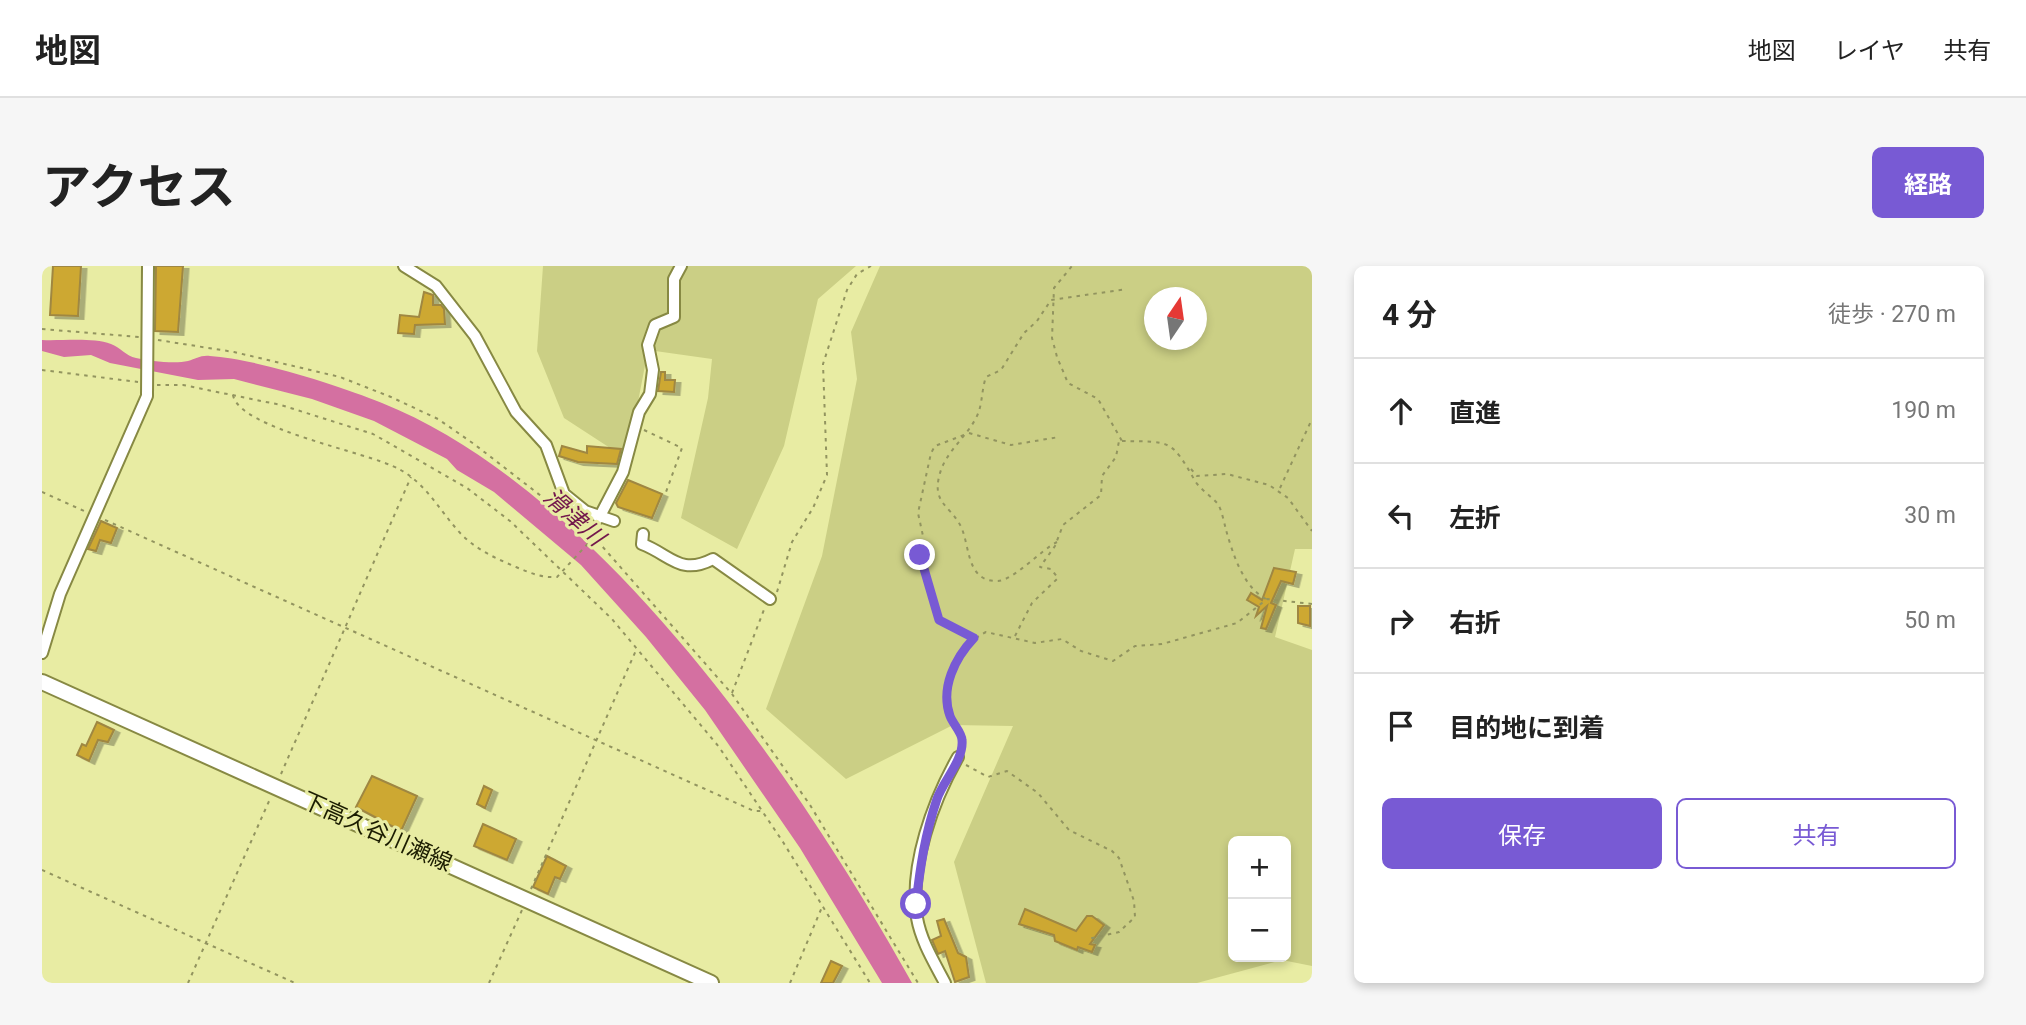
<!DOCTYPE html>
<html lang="ja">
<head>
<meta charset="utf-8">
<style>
	:root { --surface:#fff; --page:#f6f6f6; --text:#222; --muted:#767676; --line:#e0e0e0; --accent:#785ad4 }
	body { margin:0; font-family:Roboto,"Noto Sans JP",sans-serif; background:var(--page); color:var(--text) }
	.controls { position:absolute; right:21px; bottom:21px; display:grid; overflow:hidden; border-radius:10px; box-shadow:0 4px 10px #0003 }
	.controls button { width:63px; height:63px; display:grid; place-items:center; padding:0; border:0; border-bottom:2px solid var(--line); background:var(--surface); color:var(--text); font:35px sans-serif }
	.compass { position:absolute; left:1102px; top:21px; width:63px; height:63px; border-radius:50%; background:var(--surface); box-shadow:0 4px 10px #0003; rotate:13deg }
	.stop { position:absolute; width:21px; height:21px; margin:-16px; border:5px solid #785ad4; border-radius:50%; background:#fff }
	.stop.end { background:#785ad4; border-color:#fff; box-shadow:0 2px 7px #0008 }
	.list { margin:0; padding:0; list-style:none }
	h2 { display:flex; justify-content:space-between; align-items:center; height:91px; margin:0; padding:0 28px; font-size:30px }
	h2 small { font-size:23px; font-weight:400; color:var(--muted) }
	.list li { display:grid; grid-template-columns:46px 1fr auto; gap:21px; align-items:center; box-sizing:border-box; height:105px; padding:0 28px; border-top:2px solid var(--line) }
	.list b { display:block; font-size:26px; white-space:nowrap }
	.list em { font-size:23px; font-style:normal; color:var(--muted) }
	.actions { display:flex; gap:14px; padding:21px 28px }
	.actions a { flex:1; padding:16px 0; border:2px solid var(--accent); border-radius:10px; text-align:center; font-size:24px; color:var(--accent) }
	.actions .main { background:var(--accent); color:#fff }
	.icon { flex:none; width:38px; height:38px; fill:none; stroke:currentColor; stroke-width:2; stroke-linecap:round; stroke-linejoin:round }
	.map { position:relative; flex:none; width:1270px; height:717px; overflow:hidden; border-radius:10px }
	header { display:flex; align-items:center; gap:42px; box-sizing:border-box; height:98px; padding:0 35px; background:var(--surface); border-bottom:2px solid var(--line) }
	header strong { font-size:33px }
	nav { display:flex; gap:38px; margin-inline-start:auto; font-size:24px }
	.intro { display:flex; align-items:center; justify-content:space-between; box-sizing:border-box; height:168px; padding:0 42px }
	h1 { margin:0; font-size:49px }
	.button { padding:18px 32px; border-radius:10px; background:var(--accent); color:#fff; font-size:24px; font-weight:700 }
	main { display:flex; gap:42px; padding:0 42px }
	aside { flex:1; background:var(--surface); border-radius:10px; box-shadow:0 4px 10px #0003 }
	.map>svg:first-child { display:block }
	.green { fill:#cbcf85; fill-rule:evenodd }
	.water { fill:#d470a1 }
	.building { fill:#cda830; stroke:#9f8742; stroke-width:2; filter:url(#shadow) }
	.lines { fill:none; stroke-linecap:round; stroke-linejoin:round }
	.minor-casing { stroke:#878943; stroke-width:14 }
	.secondary-casing { stroke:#878943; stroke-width:18 }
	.path { stroke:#92945f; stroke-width:2; stroke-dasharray:3.5 5; stroke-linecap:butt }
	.minor { stroke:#fff; stroke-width:10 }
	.secondary { stroke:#fff; stroke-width:14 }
	.route { stroke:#785ad4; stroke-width:9 }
	.labels { text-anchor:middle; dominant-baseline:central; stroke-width:6; stroke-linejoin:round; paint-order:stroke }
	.street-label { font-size:23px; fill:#1b1c01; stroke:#e8eca3 }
	.water-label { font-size:24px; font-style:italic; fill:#73184c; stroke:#e8eca3 }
</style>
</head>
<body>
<header>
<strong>地図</strong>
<nav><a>地図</a><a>レイヤ</a><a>共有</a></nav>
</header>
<div class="intro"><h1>アクセス</h1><a class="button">経路</a></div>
<main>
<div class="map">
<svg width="1270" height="717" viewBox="0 0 1270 717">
	<defs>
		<filter id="shadow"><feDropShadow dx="5.5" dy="3" stdDeviation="0" flood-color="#0004"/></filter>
	</defs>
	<rect width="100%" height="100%" fill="#e8eca3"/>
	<g class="green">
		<polygon points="501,0 814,0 776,33 742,180 695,283 639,252 666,132 670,93 606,84 585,193 522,152 495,85"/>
		<path d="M838,0h432v283h-17l-20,88 37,13v316l-30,-6 -85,23h-211l-32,-121 59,-136 -60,-1 -107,54 -80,-70 56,-153 35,-177 -6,-47zM1112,32h42v42h-42zM1191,575h53v116h-53z"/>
	</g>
	<path class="water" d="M0,74c21,1 50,-3 69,4 9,3 15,12 25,14 13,3 39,6 52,3 8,-2 12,-6 22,-5 46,3 128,29 172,47 219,88 419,380 530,580h-30l-82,-135 -95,-138 -59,-73 -65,-72 -87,-73 -37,-22 -10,-11 -73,-38 -62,-22 -78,-20 -36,1 -88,-17 -19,-8 -27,2 -22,-6z"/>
	<g class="building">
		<polygon points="11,0 39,0 36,50 8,49"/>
		<polygon points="114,0 141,0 136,66 113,65"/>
		<polygon points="382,26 391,29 391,39 399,39 402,43 403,58 373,59 372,68 356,67 358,49 377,51"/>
		<polygon points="619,106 623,106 623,114 633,114 632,126 616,125"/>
		<polygon points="520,180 545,187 545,180 579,183 575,198 536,196 517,190"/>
		<polygon points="586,214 620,228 610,252 576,241 574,237"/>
		<polygon points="59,255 75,262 69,277 58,274 54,285 46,283"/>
		<polygon points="1232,302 1254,306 1251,318 1239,315 1229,337 1234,339 1224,363 1219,362 1225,340 1214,350 1217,341 1205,334 1209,327 1220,334"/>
		<polygon points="1256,340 1268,340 1268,360 1256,357"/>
		<polygon points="55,456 72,464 66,476 56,474 47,495 35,489 40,478 44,480"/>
		<polygon points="330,510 375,530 359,565 314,541"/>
		<polygon points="442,520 450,524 443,542 435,538"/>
		<polygon points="441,558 474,573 465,594 432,580"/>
		<polygon points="505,590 524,600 518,613 513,611 506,628 491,621"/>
		<polygon points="983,643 1034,665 1045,650 1050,650 1062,659 1048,678 1053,679 1050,686 1036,681 1035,684 1013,675 1012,669 977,658"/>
		<polygon points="902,653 916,687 924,691 927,711 913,716 903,685 896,688 890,674 899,670 895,655"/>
		<polygon points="789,695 800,700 791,717 779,717"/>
	</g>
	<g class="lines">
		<defs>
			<g id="minor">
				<polyline points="362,0 394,20 433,70 474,146 504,179 522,228 543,245 572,255"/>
				<polyline points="557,252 581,206 597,146 608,128 611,104 606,79 613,59 632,51 632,13 639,0"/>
				<path d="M601,268l-1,10c29,11 38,32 71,15l57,40"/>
				<polyline points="0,387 18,328 105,130 106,0"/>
				<path d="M903,717c-11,-21 -24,-42 -28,-65 -8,-52 16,-117 41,-161"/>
			</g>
			<polyline id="secondary" points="0,416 669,717"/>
		</defs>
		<use href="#minor" class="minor-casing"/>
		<use href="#secondary" class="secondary-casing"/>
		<g class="path">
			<polyline points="0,63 97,71"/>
			<polyline points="116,74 192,86 298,111 349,131 396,153 432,178 552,271 690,428 768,539 876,717"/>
			<polyline points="0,104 96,116"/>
			<polyline points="115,119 141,119 239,139 331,168 425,222 468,255 570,353 677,481 741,576 828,717"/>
			<path d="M191,129c6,34 135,57 166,74 28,15 42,44 63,66 15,15 35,24 54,32 14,6 26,11 41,10l37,-40 3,-10"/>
			<polyline points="602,164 640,182 624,226"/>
			<polyline points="927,167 969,179 1017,171"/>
			<polyline points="922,169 893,180 889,187 876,247 881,270 879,289 883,314 897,354 931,372"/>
			<path d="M1080,175c48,1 49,-3 73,40 6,9 16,15 23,23 4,7 6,18 8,26 7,24 17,57 40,69"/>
			<polyline points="1149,203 1155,210 1185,208 1227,219 1246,232 1270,265"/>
			<polyline points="1238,222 1270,153"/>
			<polyline points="0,226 42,245"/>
			<polyline points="63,254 712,545 720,545"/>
			<path d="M1015,276c-16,8 -43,38 -59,39 -34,1 -27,-39 -39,-58 -10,-17 -26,-21 -20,-46 5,-24 26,-38 37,-59 7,-13 5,-27 10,-41l15,-7 23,-37 13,-12 14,-21 76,-11"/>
			<polyline points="735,326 750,276 771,242 785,209 781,98 805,24 815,8 829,0"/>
			<polyline points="973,370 990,337 1016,312 1009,303 998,301 1013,280 1021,259 1059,229 1060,210 1074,191 1077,175 1080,175 1056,133 1026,117 1015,91 1010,72 1012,22 1030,0"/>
			<polyline points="690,427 723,341"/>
			<path d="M919,479l1,-5c-4,-10 -11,-18 -14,-29 -5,-31 10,-65 38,-79l49,11 27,-4 19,12 32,10 22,-15 27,-2 75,-21 30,-24 45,5"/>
			<polyline points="924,499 946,511 965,505 996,527 1027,564 1070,585 1077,592 1092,635 1093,651 1077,666 1046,673"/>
			<polyline points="239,508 369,211"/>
			<polyline points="0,604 253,717"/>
			<polyline points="489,623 595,382"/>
			<polyline points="146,717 228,533"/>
			<polyline points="447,717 480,644"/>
			<polyline points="748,717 780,641"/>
		</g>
		<use href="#minor" class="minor"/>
		<use href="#secondary" class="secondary"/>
	</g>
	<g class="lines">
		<path class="route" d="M874,638c4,-36 9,-70 21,-105 6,-18 27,-39 25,-59 0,-7 -9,-16 -12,-24 -10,-28 5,-58 24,-78l-35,-18 -19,-65"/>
	</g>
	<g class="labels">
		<g class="street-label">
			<text transform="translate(335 566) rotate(24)">下高久谷川瀬線</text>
		</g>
		<g class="water-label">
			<text transform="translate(532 251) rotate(42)">滑津川</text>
		</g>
	</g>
</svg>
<div class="controls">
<button>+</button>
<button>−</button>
</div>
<svg class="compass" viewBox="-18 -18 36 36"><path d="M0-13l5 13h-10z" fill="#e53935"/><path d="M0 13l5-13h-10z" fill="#767676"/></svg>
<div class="stop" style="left:874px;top:638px"></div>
<div class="stop end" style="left:878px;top:289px"></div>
</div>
<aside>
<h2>4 分<small>徒歩 · 270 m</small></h2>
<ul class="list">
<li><svg class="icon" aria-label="ahead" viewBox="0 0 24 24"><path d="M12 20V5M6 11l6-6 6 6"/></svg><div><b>直進</b></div><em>190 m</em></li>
<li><svg class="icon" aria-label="left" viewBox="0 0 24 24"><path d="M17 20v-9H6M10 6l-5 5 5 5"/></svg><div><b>左折</b></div><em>30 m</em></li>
<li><svg class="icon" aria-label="right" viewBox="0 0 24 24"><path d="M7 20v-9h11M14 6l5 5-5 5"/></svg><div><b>右折</b></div><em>50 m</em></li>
<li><svg class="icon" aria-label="arrive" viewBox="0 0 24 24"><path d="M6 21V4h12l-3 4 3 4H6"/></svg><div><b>目的地に到着</b></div></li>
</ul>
<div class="actions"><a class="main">保存</a><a>共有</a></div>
</aside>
</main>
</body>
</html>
